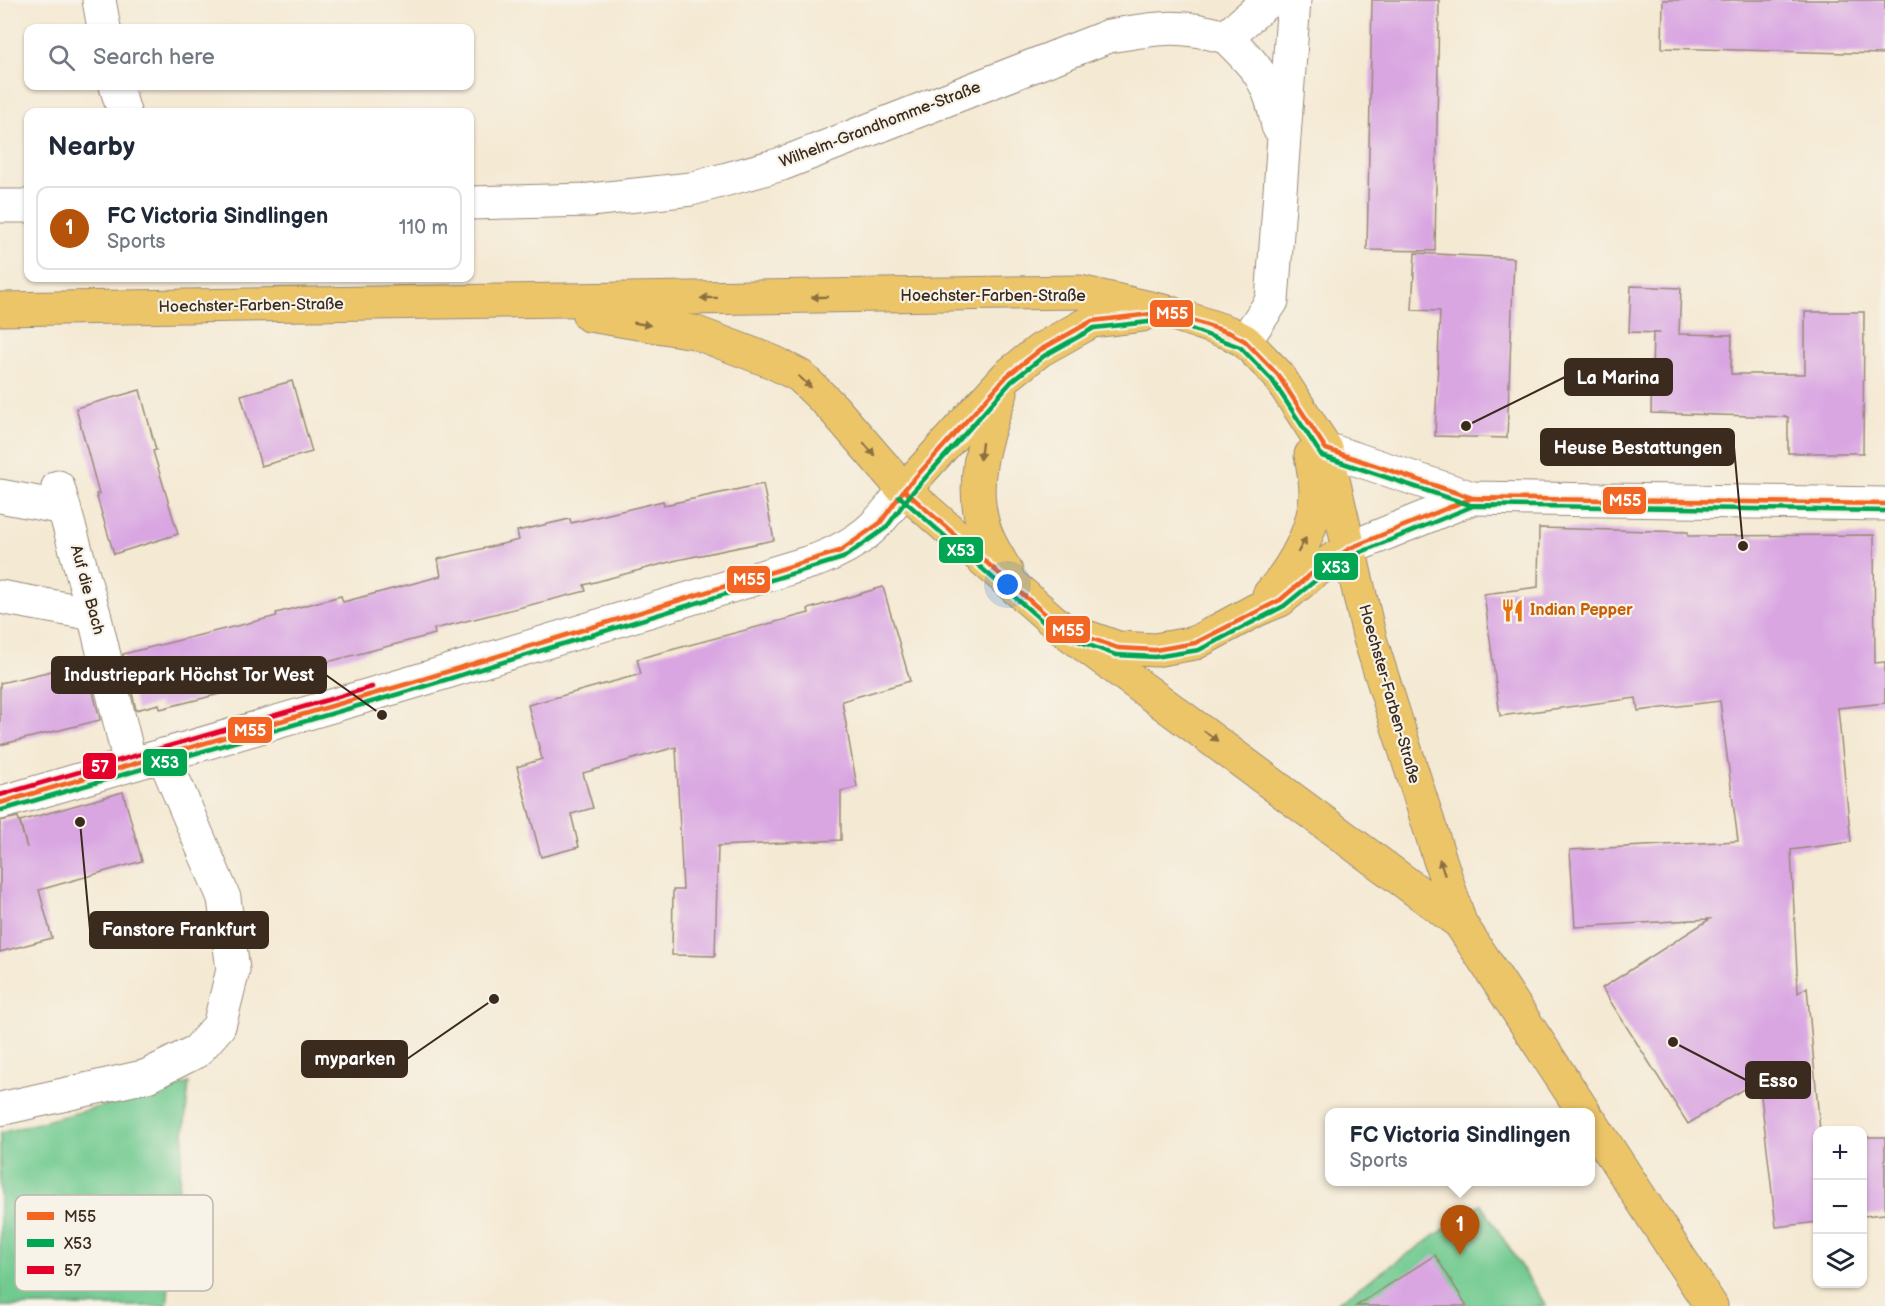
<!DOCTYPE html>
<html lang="en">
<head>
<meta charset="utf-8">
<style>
	:root { --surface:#fff; --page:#f2f2f3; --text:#1f2937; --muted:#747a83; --line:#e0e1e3; --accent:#b45309 }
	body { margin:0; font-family:"Balsamiq Sans",sans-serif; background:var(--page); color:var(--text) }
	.controls { position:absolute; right:18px; bottom:18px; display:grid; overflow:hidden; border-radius:12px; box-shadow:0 2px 4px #0004 }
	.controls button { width:54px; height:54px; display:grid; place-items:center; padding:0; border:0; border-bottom:2px solid var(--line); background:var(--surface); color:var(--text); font:30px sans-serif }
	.you { position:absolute; left:1008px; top:585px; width:21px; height:21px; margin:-15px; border:4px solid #fff; border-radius:50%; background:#1a73e8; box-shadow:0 0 0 9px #1a73e833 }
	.badge { display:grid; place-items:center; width:39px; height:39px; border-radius:50%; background:var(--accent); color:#fff; font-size:20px; font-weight:700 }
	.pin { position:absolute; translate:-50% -50px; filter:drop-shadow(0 2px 3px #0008) }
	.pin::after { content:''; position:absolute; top:32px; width:21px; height:18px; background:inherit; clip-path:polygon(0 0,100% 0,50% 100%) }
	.popup { position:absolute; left:1325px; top:1108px; width:270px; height:78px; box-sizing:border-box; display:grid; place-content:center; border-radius:12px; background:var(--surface); filter:drop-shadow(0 2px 4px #0005); font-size:20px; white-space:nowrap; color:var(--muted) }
	.popup b { font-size:22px; color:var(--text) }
	.popup::after { content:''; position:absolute; left:50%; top:100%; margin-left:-12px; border:12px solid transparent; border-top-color:var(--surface) }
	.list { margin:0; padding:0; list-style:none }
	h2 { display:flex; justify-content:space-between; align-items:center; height:78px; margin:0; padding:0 24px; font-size:26px }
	h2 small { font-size:20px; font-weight:400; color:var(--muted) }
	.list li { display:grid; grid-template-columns:39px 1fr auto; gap:18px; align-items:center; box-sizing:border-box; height:84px; margin:0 12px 12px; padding:0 12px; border:2px solid var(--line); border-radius:12px }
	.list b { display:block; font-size:22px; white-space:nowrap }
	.list p { margin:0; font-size:20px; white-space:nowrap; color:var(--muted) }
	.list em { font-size:20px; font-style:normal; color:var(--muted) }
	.icon { flex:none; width:33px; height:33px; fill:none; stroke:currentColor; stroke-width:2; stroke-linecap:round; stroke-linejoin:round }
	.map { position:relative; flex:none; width:1885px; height:1306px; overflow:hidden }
	.search { position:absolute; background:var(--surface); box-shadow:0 2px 4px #0004; left:24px; top:24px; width:450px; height:66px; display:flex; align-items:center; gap:15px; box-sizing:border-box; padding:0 21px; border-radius:12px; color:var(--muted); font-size:22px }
	.panel { position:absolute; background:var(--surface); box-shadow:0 2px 4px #0004; left:24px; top:108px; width:450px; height:174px; border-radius:12px }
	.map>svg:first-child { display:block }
	.green { fill:#71ca90; stroke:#567a57; stroke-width:1.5 }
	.building { fill:#d9a6e2 }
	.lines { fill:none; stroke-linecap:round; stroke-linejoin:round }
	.minor-casing { stroke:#988a78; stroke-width:35 }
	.major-casing { stroke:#988a78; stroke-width:35 }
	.minor { stroke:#fff; stroke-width:33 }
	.major { stroke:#edc569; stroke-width:33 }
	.bus-1-casing { stroke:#f7f3e8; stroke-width:9 }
	.bus-2-casing { stroke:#f7f3e8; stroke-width:9 }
	.bus-3-casing { stroke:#f7f3e8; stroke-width:9 }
	.bus-1 { stroke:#f26522; stroke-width:4.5 }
	.bus-2 { stroke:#00a651; stroke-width:4.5 }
	.bus-3 { stroke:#e4002b; stroke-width:4.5 }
	.oneway { fill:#8b7040 }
	.labels { text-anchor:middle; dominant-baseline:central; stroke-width:4.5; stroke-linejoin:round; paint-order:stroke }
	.street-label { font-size:16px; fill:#3b2a1e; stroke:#f7f3e8 }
	.food-label { font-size:16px; font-weight:bold; fill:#c56008; stroke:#f7f3e8; text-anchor:start }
	.key { fill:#f7f3e8; stroke:#bfb7ab; stroke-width:1.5 }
	.key-label { font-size:16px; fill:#3b2a1e }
	.leader { fill:none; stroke:#3b2a1e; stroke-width:2 }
	.callout-dot { fill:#3b2a1e; stroke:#f7f3e8; stroke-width:2 }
	.callout { fill:#3b2a1e; stroke:#3b2a1e; stroke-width:2 }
	.callout-label { font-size:18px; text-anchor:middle; font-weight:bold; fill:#fff }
	.line-badge { stroke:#f7f3e8; stroke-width:2 }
	.badge-label { font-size:16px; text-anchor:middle; font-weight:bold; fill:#fff }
</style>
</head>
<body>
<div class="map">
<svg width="1885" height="1306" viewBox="0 0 1885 1306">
	<rect width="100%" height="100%" fill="#f7f3e8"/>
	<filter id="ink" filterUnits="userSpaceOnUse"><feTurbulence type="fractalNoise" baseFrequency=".0167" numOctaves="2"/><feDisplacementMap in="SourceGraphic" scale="12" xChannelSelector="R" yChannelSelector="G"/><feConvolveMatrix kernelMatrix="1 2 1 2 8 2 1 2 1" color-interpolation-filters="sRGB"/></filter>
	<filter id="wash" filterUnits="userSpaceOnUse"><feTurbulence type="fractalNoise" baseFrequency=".008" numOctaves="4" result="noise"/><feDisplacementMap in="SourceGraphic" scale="24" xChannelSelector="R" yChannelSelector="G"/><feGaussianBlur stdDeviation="1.35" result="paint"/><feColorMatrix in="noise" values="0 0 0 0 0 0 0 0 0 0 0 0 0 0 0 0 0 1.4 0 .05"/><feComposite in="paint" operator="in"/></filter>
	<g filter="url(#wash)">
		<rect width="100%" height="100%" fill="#f4e9d3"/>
		<g class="green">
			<polygon points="189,1083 167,1306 0,1306 0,1133"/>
			<polygon points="1481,1204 1546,1306 1332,1306"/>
		</g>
		<g id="blocks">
			<g class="building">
				<polygon points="1372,0 1439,0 1435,251 1367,250"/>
				<polygon points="1663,0 1885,0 1885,54 1662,48"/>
				<polygon points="1415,253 1514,258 1507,438 1435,436 1440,311 1412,310"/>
				<polygon points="1631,286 1681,288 1679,334 1732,335 1731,374 1805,374 1805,312 1864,312 1863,453 1788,453 1788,417 1651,413 1653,333 1661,333 1629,332"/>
				<polygon points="292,381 312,452 261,466 241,395"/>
				<polygon points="140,390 156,450 153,451 178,534 114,554 96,494 99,494 76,408"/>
				<polygon points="763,484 774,540 677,560 584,585 586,591 434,629 435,634 266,678 267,682 160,709 159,704 136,710 123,654 277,616 276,613 341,596 343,602 441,576 438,559 519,540 517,531 570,519 571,523 663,501 664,505"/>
				<polygon points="1539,528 1688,532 1688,536 1874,535 1875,663 1885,662 1885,703 1838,708 1851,842 1791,850 1798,993 1807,987 1820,1131 1818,1131 1818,1222 1776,1227 1759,1079 1688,1124 1602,988 1710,919 1575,927 1570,850 1738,841 1720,701 1638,711 1636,698 1500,716 1484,594 1538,587"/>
				<polygon points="883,587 910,681 842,701 857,787 841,791 841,840 718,846 715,956 672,955 673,890 683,890 676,747 583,773 593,808 571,814 579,847 541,857 517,767 542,759 528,705 641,674 637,659 809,613 808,609"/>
				<polygon points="86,663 100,720 0,745 0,683"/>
				<polygon points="123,792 142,861 39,890 52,938 0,952 0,821 18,817 27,848 20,821"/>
				<polygon points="1863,1137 1885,1137 1885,1214 1863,1216"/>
				<polygon points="1435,1255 1467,1306 1356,1306"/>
			</g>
		</g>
	</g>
	<g filter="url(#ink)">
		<use href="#blocks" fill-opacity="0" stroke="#988a78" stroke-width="1.5"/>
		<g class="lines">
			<defs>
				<g id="minor">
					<polyline points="99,0 104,28"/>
					<path d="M1226,37c32,31 44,44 52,89"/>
					<polyline points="116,86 124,112"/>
					<path d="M470,203l120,-3 101,-11 91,-25 327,-128c49,-8 68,-13 117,1l43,-37"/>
					<polyline points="0,206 28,206"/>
					<polyline points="1245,341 1272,301 1294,0"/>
					<polyline points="1326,449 1472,498 1885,504"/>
					<polyline points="58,487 94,614 130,764"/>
					<polyline points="0,496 64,508"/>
					<polyline points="1350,548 1472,498"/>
					<polyline points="0,597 94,614"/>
					<path d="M0,803l407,-119 410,-124c44,-17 60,-33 87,-70"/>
					<polyline points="0,1109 147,1076 197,1051 219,1026 233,970 224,898 163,755"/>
				</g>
				<g id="major">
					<polyline points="0,309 1080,292 1168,312 1230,333 1245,341 1278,375 1326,449 1370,639 1460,923 1584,1112"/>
					<polyline points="589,315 694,332 773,362 800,376 833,408 904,490 1060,627 1460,923"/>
					<path d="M1001,393c-17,45 -33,93 -15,141 5,13 13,25 20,37"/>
					<polyline points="904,490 1007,376 1040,350 1092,321 1142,315"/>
					<path d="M1269,595c24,-27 46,-65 47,-102 0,-13 -3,-26 -5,-38"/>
					<polyline points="1087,637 1118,648 1155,650 1195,643 1256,610 1280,600 1311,574 1350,548"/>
					<polyline points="1591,1122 1711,1306"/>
				</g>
			</defs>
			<use href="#minor" class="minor-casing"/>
			<use href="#major" class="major-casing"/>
			<use href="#minor" class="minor"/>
			<use href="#major" class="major"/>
			<defs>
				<g id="bus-1">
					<polyline points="904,490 1060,627 1118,648 1155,650 1195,643 1280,600 1311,574 1350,548 1472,498 1495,499"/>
					<polyline points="0,803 407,684 840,551 880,523 904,490 1007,376 1040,350 1092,321 1168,312 1230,333 1245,341 1278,375 1326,449 1472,498 1885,504"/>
				</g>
				<g id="bus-2">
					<polyline points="899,496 1056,633 1116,655 1155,657 1199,650 1284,606 1316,580 1354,555 1473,506 1495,506"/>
					<polyline points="2,810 409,691 843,558 886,528 910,495 1012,381 1044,356 1094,328 1167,320 1240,347 1272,380 1322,456 1470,505 1885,511"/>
				</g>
				<polyline id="bus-3" points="0,795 372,687"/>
			</defs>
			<use href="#bus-1" class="bus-1-casing"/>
			<use href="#bus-2" class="bus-2-casing"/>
			<use href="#bus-3" class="bus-3-casing"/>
			<use href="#bus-1" class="bus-1"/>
			<use href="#bus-2" class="bus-2"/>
			<use href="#bus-3" class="bus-3"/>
		</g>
		<defs><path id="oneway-solid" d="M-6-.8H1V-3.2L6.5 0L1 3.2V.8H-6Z" transform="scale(1.5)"/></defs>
		<g class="oneway">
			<use href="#oneway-solid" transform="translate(820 297) rotate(179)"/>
			<use href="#oneway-solid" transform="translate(709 298) rotate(179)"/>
			<use href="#oneway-solid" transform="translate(642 324) rotate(9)"/>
			<use href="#oneway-solid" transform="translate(805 382) rotate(42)"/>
			<use href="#oneway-solid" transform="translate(869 449) rotate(49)"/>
			<use href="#oneway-solid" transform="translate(981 451) rotate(97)"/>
			<use href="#oneway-solid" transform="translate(1302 545) rotate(-61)"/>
			<use href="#oneway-solid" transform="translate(1211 736) rotate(37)"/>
			<use href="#oneway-solid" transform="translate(1442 867) rotate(-108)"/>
		</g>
	</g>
	<defs>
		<symbol id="restaurant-bare" viewBox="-9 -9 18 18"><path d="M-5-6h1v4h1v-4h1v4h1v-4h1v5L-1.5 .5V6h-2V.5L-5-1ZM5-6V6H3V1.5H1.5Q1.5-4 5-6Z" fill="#e8710a" stroke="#f7f3e8" stroke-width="2.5" paint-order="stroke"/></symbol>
	</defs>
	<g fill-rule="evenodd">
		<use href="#restaurant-bare" x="1496" y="594" width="33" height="33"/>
	</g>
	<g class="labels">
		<g class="street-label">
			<text transform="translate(880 125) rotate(-21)">Wilhelm-Grandhomme-Straße</text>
			<text x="993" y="296">Hoechster-Farben-Straße</text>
			<text transform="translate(251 306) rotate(-1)">Hoechster-Farben-Straße</text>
			<text transform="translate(87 590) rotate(75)">Auf die Bach</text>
			<text transform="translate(1389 694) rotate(74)">Hoechster-Farben-Straße</text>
		</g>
		<g class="food-label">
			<text x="1530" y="610">Indian Pepper</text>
		</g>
	</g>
	<rect x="15" y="1195" width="198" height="96" rx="9" class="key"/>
	<rect x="27" y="1212" width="27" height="8" fill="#f26522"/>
	<rect x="27" y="1239" width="27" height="8" fill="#00a651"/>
	<rect x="27" y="1266" width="27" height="8" fill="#e4002b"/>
	<g class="key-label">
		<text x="64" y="1222">M55</text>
		<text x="64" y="1249">X53</text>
		<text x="64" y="1276">57</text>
	</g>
	<path class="leader" d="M1466 426L1565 377M1743 546L1734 447M382 715L326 675M80 822L90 930M494 999L407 1059M1673 1042L1746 1080"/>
	<g class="callout-dot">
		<circle cx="1466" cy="426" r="6"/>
		<circle cx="1743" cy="546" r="6"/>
		<circle cx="382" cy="715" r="6"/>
		<circle cx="80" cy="822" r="6"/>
		<circle cx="494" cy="999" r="6"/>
		<circle cx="1673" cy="1042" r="6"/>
	</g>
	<g class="callout">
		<rect x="1565" y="359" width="107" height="36" rx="6"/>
		<rect x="1541" y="429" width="193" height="36" rx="6"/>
		<rect x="52" y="657" width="274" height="36" rx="6"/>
		<rect x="90" y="912" width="178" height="36" rx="6"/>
		<rect x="302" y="1041" width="105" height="36" rx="6"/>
		<rect x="1746" y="1062" width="64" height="36" rx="6"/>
	</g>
	<g class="callout-label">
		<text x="1618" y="384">La Marina</text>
		<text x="1638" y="454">Heuse Bestattungen</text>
		<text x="189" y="681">Industriepark Höchst Tor West</text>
		<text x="179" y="936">Fanstore Frankfurt</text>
		<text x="355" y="1065">myparken</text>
		<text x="1778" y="1087">Esso</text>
	</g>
	<g class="line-badge">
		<rect x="1149" y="299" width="45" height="29" rx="6" fill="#f26522"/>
		<rect x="1602" y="486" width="45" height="29" rx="6" fill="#f26522"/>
		<rect x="938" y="536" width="46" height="28" rx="6" fill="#00a651"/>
		<rect x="1313" y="552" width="46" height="29" rx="6" fill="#00a651"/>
		<rect x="726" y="565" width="45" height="29" rx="6" fill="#f26522"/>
		<rect x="1045" y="615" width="46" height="29" rx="6" fill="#f26522"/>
		<rect x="227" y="716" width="46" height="28" rx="6" fill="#f26522"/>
		<rect x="142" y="748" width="46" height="29" rx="6" fill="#00a651"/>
		<rect x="82" y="752" width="35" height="28" rx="6" fill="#e4002b"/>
	</g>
	<g class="badge-label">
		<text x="1172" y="319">M55</text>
		<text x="1625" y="506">M55</text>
		<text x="961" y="556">X53</text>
		<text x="1336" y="573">X53</text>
		<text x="749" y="585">M55</text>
		<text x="1068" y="636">M55</text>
		<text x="250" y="736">M55</text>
		<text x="165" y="768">X53</text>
		<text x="100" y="772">57</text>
	</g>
</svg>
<div class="controls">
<button>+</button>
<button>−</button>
<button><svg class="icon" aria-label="layers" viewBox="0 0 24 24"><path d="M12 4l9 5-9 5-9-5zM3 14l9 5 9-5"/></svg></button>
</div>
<div class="you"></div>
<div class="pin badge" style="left:1460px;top:1255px">1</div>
<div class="popup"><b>FC Victoria Sindlingen</b>Sports</div>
<div class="search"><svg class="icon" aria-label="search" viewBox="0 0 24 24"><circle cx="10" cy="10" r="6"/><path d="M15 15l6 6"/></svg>Search here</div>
<section class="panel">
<h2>Nearby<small></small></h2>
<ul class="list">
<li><span class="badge">1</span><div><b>FC Victoria Sindlingen</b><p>Sports</p></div><em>110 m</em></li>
</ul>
</section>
</div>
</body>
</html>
